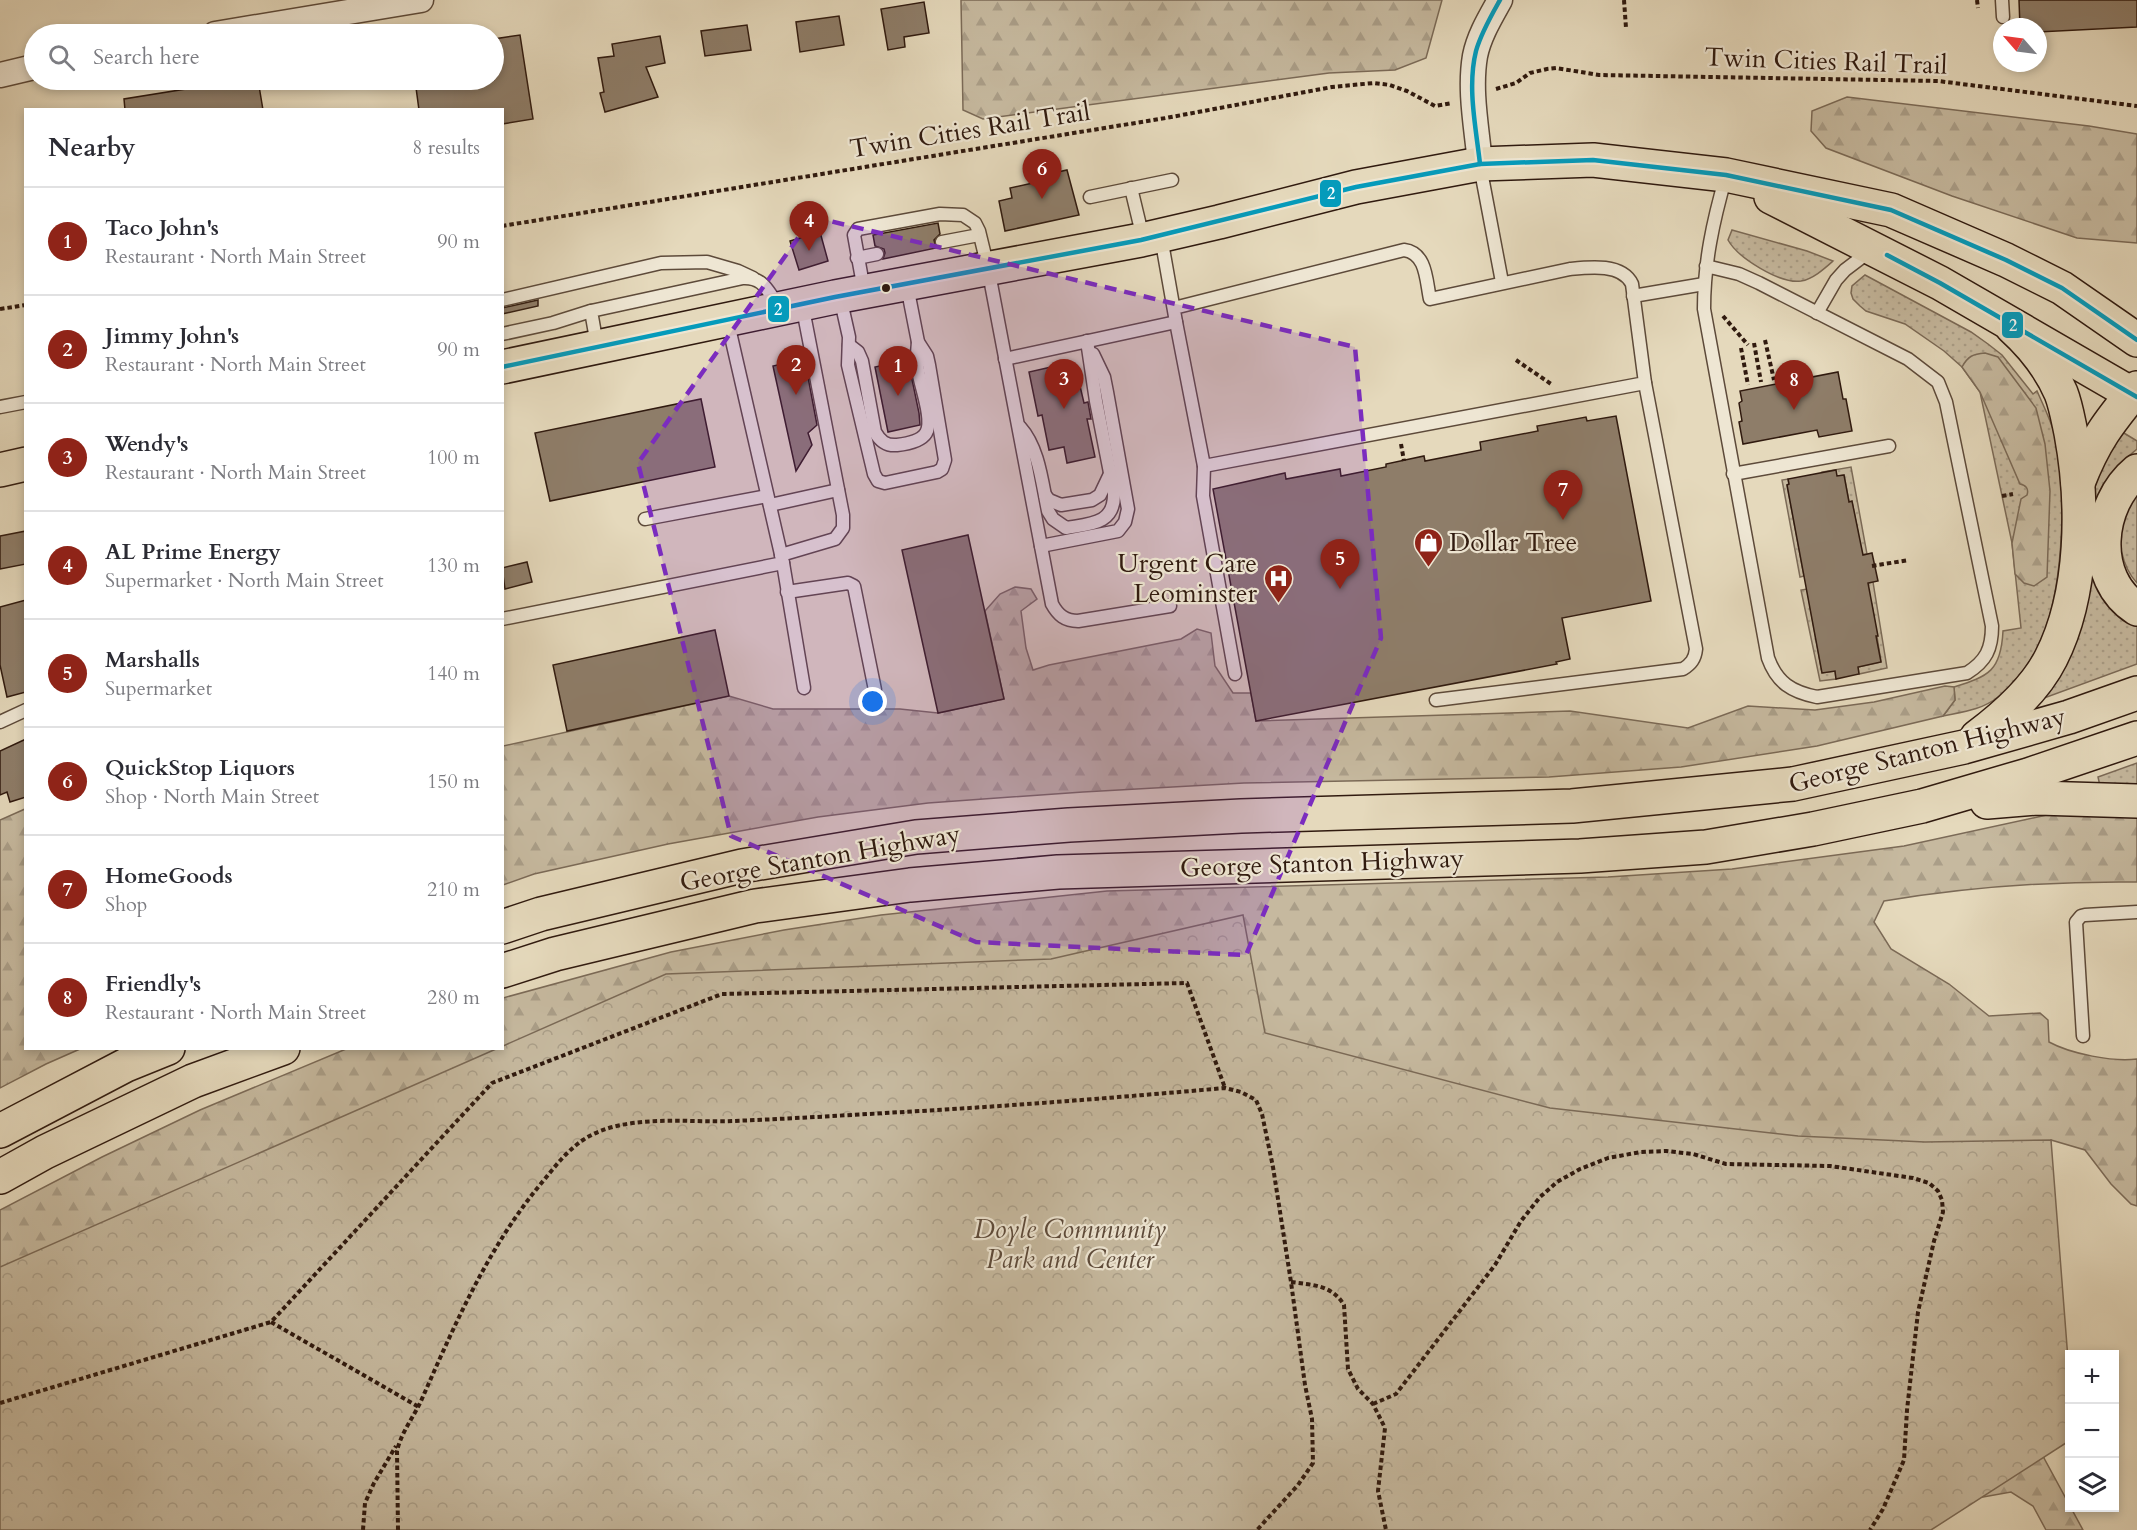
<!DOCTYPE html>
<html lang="en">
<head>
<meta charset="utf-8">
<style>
	:root { --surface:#fff; --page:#f2f2f3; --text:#2b2b33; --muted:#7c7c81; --line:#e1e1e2; --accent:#8f2418 }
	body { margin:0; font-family:Cardo,serif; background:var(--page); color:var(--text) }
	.controls { position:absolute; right:18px; bottom:18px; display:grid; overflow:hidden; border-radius:0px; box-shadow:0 3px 9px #0003 }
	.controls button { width:54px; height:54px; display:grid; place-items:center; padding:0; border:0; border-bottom:2px solid var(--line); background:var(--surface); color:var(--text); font:30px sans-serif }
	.compass { position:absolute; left:1993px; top:18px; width:54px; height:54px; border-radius:50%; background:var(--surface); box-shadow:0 3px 9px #0003; rotate:298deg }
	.you { position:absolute; left:873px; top:702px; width:21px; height:21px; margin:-15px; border:4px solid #fff; border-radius:50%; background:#1a73e8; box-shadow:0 0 0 9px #1a73e833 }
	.badge { display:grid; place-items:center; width:39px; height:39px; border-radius:50%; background:var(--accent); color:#fff; font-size:20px; font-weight:700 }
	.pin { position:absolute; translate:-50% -50px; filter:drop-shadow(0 2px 3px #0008) }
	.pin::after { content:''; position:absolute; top:32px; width:21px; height:18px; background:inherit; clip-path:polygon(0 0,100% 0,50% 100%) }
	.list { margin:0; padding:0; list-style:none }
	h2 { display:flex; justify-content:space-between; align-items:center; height:78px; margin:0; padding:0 24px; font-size:26px }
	h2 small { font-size:20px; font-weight:400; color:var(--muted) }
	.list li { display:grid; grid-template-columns:39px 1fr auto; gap:18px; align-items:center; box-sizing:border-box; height:108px; padding:0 24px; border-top:2px solid var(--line) }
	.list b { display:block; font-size:22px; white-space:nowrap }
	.list p { margin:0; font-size:20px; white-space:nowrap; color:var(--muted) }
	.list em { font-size:20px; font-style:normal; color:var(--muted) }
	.icon { flex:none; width:33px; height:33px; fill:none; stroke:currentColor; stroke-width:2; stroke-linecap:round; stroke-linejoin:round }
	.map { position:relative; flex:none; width:2137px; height:1530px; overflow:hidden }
	.search { position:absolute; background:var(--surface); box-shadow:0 3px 9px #0003; left:24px; top:24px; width:480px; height:66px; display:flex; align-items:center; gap:15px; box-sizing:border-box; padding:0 21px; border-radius:33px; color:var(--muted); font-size:22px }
	.panel { position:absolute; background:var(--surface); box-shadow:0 3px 9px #0003; left:24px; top:108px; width:480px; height:942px; border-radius:0px }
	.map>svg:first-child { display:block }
	.grass { fill:url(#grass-dots); stroke:#7b6a57; stroke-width:1.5 }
	.forest { fill:url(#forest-firs); stroke:#7b6a57; stroke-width:1.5 }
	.park { fill:url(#park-crowns); stroke:#7b6a57; stroke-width:1.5 }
	.building { fill:#8e7d69; stroke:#301a0f; stroke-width:1.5 }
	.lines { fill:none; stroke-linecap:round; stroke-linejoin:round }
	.lane-casing { stroke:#5d4a3a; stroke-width:15 }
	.street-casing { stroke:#5d4a3a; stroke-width:27 }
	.highway-casing { stroke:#301a0f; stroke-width:36 }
	.path { stroke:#301a0f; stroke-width:4; stroke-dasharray:4.5 3; stroke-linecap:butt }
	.lane { stroke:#eee6d3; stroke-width:12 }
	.street { stroke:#eee6d3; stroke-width:24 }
	.highway { stroke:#e5d9bc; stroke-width:33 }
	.bus-1-casing { stroke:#eee6d3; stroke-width:9 }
	.bus-1 { stroke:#059bbb; stroke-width:4.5 }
	.marked { fill:#7b2cbf; fill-opacity:0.2; stroke:#7b2cbf; stroke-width:4.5; stroke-dasharray:12 8; stroke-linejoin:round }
	.bus-dot { fill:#301a0f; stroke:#eee6d3; stroke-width:2 }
	.labels { text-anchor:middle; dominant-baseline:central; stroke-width:4.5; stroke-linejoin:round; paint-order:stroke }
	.street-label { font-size:26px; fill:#301a0f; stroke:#eee6d3 }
	.poi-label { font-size:26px; fill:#301a0f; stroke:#eee6d3; text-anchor:start }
	.park-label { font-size:26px; font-style:italic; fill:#5d4a3a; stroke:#eee6d3 }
	.line-badge { stroke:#eee6d3; stroke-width:2 }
	.badge-label { font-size:16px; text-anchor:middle; font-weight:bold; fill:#fff }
</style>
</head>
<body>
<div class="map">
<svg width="2137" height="1530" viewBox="0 0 2137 1530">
	<defs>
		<pattern id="grass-dots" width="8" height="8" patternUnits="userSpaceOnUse" patternTransform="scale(1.5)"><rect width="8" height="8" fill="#c6b99f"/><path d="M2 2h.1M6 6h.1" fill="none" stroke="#aa9e88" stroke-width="1.8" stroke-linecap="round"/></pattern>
		<pattern id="forest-firs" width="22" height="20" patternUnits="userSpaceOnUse" patternTransform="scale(1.5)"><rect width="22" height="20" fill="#c6b99f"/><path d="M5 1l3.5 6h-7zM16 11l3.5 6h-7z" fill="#aa9e88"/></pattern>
		<pattern id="park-crowns" width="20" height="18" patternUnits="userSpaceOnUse" patternTransform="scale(1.5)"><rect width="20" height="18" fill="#c6b99f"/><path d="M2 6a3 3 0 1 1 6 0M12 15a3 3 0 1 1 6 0" fill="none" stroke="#aa9e88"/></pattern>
	</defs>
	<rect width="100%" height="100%" fill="#e5d9bc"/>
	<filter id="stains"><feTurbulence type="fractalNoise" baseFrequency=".00333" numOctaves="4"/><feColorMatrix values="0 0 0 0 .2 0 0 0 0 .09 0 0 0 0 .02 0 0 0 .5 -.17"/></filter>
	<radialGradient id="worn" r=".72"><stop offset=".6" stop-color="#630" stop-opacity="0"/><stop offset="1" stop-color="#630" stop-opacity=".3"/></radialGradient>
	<g class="grass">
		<path d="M1732,230l75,21 26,10c-9,8 -20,18 -32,20 -21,3 -63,-23 -73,-41z"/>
		<path d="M1865,275l106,57 17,12 14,11 31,39 4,-3c9,20 18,39 22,60 5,22 4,46 3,68 -2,64 -10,135 -64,178 -16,13 -36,15 -55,19l12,-16 -1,-13c35,-11 47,-16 49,-56l18,-3 -9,-85 -32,-151 -18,-25 -18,-16 -39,-27 -39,-13 -6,-5 -7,-7 -2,-6 1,-7z"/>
		<path d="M2119,430l18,11v8c-19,15 -33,33 -42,56l-4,-16z"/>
		<polygon points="1851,467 1867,554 1860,555 1858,532 1852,502 1849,502 1844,475 1823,479 1822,472"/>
		<polygon points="1788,479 1789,484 1787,485 1804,576 1800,577 1782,480"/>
		<path d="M2137,487v96c-15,-16 -21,-45 -15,-66 3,-10 10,-20 15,-30z"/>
		<polygon points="2095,570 2137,625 2137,664 2036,701 2084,571"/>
		<polygon points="1873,582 1887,668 1859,674 1858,667 1881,662 1872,605 1865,584"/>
		<polygon points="1807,589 1822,673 1835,671 1836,679 1820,681 1801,590"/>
		<polygon points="2137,763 2137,787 2100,786 2098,777"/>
	</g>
	<g class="forest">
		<polygon points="961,0 1442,0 1426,58 1395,70 1329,73 983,119 963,110"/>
		<polygon points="1847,97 2089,126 2137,134 2137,243 2077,238 1952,196 1826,148 1811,131 1812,111"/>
		<path d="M1985,353l13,4 38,51 9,36 5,47 -3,86 -13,9 -10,-3 -9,-9 -3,-31 9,-44 6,-4c2,-6 -1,-10 -7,-11l-40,-92 -18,-25c6,-11 11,-13 23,-14z"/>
		<polygon points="1015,587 1031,589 1037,599 1021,611 1026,648 1033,670 1049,665 1181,639 1197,629 1211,633 1215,666 1233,693 1251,693 1256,721 1570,711 1688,728 1748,706 1815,710 1874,702 1945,686 1954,687 1955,700 1943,716 1817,746 1681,767 1549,777 1244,783 1083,792 928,803 818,817 668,844 534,874 503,885 503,746 729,696 773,709 900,709 938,713 1004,699 985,611 1000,594"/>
		<polygon points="25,809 26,1048 80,1049 46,1064 0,1088 0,820"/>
		<path d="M2137,810v72c-85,-1 -169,5 -253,19l-10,21 17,27 58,35 40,32 51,-3 8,7 1,22c22,12 64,20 88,17v147l-6,-2 -20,-20 -26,-34 -34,-10 -11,39 4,279 39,72h-37l-13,-24 -22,-14 -28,5 -1983,33v-320l102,-53 98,-47 146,-61 156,-1 1,-50 168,-46 113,-22 97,-15 226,-24 501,-14 124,-8 172,-23 143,-31z"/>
	</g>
	<polygon class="park" points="1243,915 1265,1033 1550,1108 1798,1136 1925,1142 2051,1140 2069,1372 2069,1441 1931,1530 0,1530 0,1267 496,1049 502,1048 503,1046 666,974 1051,959"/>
	<g class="building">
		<polygon points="2019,0 2137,0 2137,27 2038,32 2038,27 2020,27"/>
		<polygon points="924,2 929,33 904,37 905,47 888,50 881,9"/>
		<polygon points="839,16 844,45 800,52 796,22"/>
		<polygon points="747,25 751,50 705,56 701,31"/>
		<polygon points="520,35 533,119 502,124 502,110 419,110 415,80 494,80 494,39"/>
		<polygon points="660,36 665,63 646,67 658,97 605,112 600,93 604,92 598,58 614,56 612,44"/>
		<polygon points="242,80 258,80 263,110 125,110 124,99"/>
		<polygon points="1067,170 1079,215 1005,231 999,201 1012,198 1010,188 1042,181 1040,176"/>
		<polygon points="938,223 940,234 934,240 936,248 883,259 885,253 884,249 875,246 873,235"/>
		<polygon points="820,232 828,261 799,270 790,241"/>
		<polygon points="538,300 538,306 502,314 502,308"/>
		<polygon points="908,360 919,413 920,425 888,432 875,367"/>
		<polygon points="795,361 796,363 805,361 817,425 808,433 812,445 796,471 773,366"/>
		<polygon points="1069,363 1074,388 1080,386 1084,403 1088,402 1091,419 1087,419 1095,457 1067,463 1064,447 1049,450 1042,415 1038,416 1029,372"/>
		<polygon points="1838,372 1843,399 1846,399 1852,431 1819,437 1817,430 1743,444 1739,422 1742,421 1739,403 1742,401 1740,391"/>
		<polygon points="701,399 715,467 550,501 535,433"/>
		<polygon points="1616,416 1651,601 1562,618 1570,659 1556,662 1557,664 1256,721 1213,489 1285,473 1286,479 1340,469 1341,476 1386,467 1386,464 1424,456 1425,461 1481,450 1480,442 1538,431 1537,426 1586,417 1587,421"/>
		<polygon points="1836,470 1837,476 1844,475 1849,502 1852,501 1863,555 1872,553 1878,581 1868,583 1878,636 1876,636 1881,662 1858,667 1859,674 1836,679 1835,671 1822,673 1787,485 1789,484 1788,479"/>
		<polygon points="26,531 26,564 0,569 0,536"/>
		<polygon points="968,535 1004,699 938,713 902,550"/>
		<polygon points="527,562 532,582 505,589 502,568"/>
		<polygon points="26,600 26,692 7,697 0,665 0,607"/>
		<polygon points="715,630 729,696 567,731 553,665"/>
		<polygon points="26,739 26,797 10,802 7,792 0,795 0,751"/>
	</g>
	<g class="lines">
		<defs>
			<g id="lane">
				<polyline points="2002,0 2003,17"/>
				<polyline points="1480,166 1502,282"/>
				<polyline points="1131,188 1143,238"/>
				<polyline points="1090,197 1172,180"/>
				<path d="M1161,237l15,85 28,144 441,-83 -13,-99c-10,-21 -43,-17 -62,-15l-140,30c-4,-18 -3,-46 -26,-49l-230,58"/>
				<polyline points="942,242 979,235"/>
				<polyline points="857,258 877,254"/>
				<path d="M1706,266l33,8 20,9 149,76 30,23 8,20 46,224c0,23 -6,35 -25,47l-150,24c-25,-5 -40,-14 -49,-39l-64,-349c0,-46 9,-88 22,-133"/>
				<path d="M864,290l-10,-55 4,-6 82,-15 23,1 12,8 4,8 9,37 64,336c6,11 13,17 26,17l92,-15"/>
				<polyline points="1633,296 1704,284"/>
				<polyline points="840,297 849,337 848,365 874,474 878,481 885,483 937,472 942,469 945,460 929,365 927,356 918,342 907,286"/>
				<polyline points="502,300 661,263 707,262 738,271 753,278"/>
				<polyline points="1817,313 1836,280 1845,270 1870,251"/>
				<polyline points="502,334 553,323 591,311"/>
				<path d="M597,345l-6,-34 152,-33c20,-1 24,12 35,27"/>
				<path d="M849,345l9,7 4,9 13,71c5,9 11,14 22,13 9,-1 24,-4 29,-12 8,-13 -6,-48 -8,-63 -2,-10 -1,-19 0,-28"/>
				<polyline points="1005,359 1176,322"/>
				<polyline points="0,407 26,402"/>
				<path d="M1020,427c19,21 22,56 28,84l5,8 13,9c23,-4 49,-3 48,-35l-18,-92 -9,-60"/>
				<polyline points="1204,466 1203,496 1235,674"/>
				<polyline points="1733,474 1889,446"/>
				<polyline points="1045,495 1049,500 1061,505 1092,500 1100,495 1110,474"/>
				<polyline points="770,505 838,490"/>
				<polyline points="645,519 767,496"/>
				<polyline points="1041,546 1118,531 1125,522 1128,509 1107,392 1104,377 1093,354"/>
				<polyline points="781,555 835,539 843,528 843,515 802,304"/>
				<polyline points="783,563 804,688"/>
				<polyline points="787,592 848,583 854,586 875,690"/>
				<polyline points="502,619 783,563 727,319"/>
				<path d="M1436,700l247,-31c8,-5 12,-10 13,-20l-51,-266"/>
				<polyline points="0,722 26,710"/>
				<polyline points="2083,1036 2076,922 2081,916 2085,915 2137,912"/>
			</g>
			<g id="street">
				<polyline points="215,34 421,0"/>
				<polyline points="0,75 34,67"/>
				<path d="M1480,164c-3,-35 -11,-73 -5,-108 4,-20 15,-38 25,-56"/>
			</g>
			<g id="highway">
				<polyline points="1771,197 1940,283 2137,397"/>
				<polyline points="502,367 835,297 1141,240 1219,222 1356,187 1480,164 1593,160 1726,175 1891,210 2006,260 2062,288 2137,340"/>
				<polyline points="0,470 26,464"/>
				<path d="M2137,471c-40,33 -48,107 0,138"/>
				<path d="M2078,483c16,-42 31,-61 59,-95"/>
				<path d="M1977,737c28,-21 58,-47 74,-79 33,-65 33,-155 20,-225 -3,-14 -5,-27 -10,-40 -11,-25 -29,-48 -49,-66"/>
				<polyline points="1987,802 2038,798 2137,801"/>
				<polyline points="502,927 541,914 742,866 916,837 1069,825 1241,816 1572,806 1793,784 1964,747 2069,717 2137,693"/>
				<polyline points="502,971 555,954 755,906 910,885 1058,872 1580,856 1706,847 1813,829 1922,806 2028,775 2137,738"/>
				<polyline points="0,1131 126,1065 168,1048"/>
				<polyline points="0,1177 45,1152 193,1081 283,1048"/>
			</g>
		</defs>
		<use href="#lane" class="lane-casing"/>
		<use href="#street" class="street-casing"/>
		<use href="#highway" class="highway-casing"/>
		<g class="path">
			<polyline points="1624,0 1626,28"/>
			<polyline points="1977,0 1978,8"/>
			<polyline points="1496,89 1516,83 1530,73 1547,69 1556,68 1599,75 1938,81 2137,106"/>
			<polyline points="502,226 1166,118 1332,87 1374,83 1390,85 1407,91 1435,106 1452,103"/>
			<polyline points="0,309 26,305"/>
			<polyline points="1723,316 1748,345"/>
			<polyline points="1765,340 1774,380"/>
			<polyline points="1754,343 1761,382"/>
			<polyline points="1741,348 1748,385"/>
			<polyline points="1516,360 1551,384"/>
			<polyline points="1401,444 1404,461"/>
			<polyline points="2002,496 2013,494"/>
			<polyline points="1872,566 1909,560"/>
			<path d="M1291,1282c22,3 41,3 53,23l4,64 10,20 15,15 12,24 -7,63 8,39"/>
			<polyline points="271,1322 419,1407"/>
			<polyline points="0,1403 271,1322 492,1083 722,994 1187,983 1225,1088"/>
			<polyline points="1373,1404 1396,1394 1495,1265 1521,1221 1540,1197 1557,1182 1580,1169 1608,1158 1641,1152 1666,1151 1693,1154 1726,1164 1830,1166 1913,1178 1929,1183 1938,1191 1942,1200 1943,1212 1934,1241 1918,1312 1907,1410 1904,1460 1883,1509 1870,1530"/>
			<polyline points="363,1530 365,1503 374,1483 396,1446"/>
			<path d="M398,1530l-1,-79c4,-18 16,-33 24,-50 34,-77 68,-156 123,-221 12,-15 24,-30 39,-40 40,-27 104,-17 150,-19 50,-2 101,-5 152,-8 113,-6 227,-15 340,-25l16,4 15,8 6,14 11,53 18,115 14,103 7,34 1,44 -15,22 -41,45"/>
		</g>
		<use href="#lane" class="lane"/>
		<use href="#street" class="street"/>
		<use href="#highway" class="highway"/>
		<defs>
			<g id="bus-1">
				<path d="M1480,164c-4,-36 -13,-77 -4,-113 5,-18 15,-35 24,-51"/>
				<polyline points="1887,255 1940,283 2137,397"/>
				<polyline points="502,367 835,297 1141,240 1356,187 1480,164 1593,160 1726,175 1891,210 2006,260 2062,288 2137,340"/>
			</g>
		</defs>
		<use href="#bus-1" class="bus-1-casing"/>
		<use href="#bus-1" class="bus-1"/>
	</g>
	<path class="marked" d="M813,217l542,130 26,291 -135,317 -270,-13 -245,-106 -93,-373z"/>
	<defs>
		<symbol id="shop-pin" viewBox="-11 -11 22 30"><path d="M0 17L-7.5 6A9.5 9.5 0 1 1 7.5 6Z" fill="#8f2418" stroke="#eee6d3"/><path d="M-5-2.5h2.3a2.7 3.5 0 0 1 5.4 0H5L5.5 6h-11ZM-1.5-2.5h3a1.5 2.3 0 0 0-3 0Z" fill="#fff"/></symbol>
		<symbol id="hospital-pin" viewBox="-11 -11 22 30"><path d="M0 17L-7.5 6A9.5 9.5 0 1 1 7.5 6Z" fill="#8f2418" stroke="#eee6d3"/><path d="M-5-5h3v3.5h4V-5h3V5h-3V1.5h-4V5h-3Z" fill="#fff"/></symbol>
	</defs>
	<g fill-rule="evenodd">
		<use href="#shop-pin" x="1412" y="526" width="33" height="45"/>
		<use href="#hospital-pin" x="1262" y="562" width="33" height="45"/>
	</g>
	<circle class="bus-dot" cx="886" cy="288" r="5"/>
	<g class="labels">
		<g class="street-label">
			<text transform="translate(1826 61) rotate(2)">Twin Cities Rail Trail</text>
			<text transform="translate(970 130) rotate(-9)">Twin Cities Rail Trail</text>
			<text transform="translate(1927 750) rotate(-14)">George Stanton Highway</text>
			<text transform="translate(820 858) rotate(-10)">George Stanton Highway</text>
			<text transform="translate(1322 863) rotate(-2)">George Stanton Highway</text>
		</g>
		<g class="poi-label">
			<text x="1449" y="542">Dollar Tree</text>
			<text x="1257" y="563" text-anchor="end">Urgent Care<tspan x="1257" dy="30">Leominster</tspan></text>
		</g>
		<g class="park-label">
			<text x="1070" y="1229">Doyle Community<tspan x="1070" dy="30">Park and Center</tspan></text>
		</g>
	</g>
	<g class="line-badge">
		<rect x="1319" y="179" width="23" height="29" rx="6" fill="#059bbb"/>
		<rect x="767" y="295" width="23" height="28" rx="6" fill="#059bbb"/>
		<rect x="2001" y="311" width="23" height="28" rx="6" fill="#059bbb"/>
	</g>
	<g class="badge-label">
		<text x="1331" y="199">2</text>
		<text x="778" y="315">2</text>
		<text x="2013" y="331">2</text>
	</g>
	<rect width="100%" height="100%" filter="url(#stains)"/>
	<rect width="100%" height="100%" fill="url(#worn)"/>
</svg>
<div class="controls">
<button>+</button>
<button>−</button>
<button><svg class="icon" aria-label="layers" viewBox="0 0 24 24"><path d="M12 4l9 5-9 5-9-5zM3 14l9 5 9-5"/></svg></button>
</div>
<svg class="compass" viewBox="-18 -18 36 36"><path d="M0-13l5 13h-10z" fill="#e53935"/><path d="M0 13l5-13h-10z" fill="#7c7c81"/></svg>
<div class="you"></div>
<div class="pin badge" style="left:898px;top:396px">1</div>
<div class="pin badge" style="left:796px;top:395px">2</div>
<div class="pin badge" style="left:1064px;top:409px">3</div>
<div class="pin badge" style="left:809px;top:251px">4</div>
<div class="pin badge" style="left:1340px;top:589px">5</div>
<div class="pin badge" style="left:1042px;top:199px">6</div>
<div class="pin badge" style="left:1563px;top:520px">7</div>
<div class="pin badge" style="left:1794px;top:410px">8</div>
<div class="search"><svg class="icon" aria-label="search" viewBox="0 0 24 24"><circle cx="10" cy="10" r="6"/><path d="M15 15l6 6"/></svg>Search here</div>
<section class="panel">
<h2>Nearby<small>8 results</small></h2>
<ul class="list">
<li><span class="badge">1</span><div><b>Taco John's</b><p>Restaurant · North Main Street</p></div><em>90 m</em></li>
<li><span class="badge">2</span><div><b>Jimmy John's</b><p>Restaurant · North Main Street</p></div><em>90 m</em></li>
<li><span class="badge">3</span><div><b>Wendy's</b><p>Restaurant · North Main Street</p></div><em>100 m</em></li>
<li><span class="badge">4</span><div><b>AL Prime Energy</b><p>Supermarket · North Main Street</p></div><em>130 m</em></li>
<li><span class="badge">5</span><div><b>Marshalls</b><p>Supermarket</p></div><em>140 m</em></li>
<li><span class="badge">6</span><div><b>QuickStop Liquors</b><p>Shop · North Main Street</p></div><em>150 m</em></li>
<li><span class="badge">7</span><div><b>HomeGoods</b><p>Shop</p></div><em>210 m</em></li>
<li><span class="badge">8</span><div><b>Friendly's</b><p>Restaurant · North Main Street</p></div><em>280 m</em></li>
</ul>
</section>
</div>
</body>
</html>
